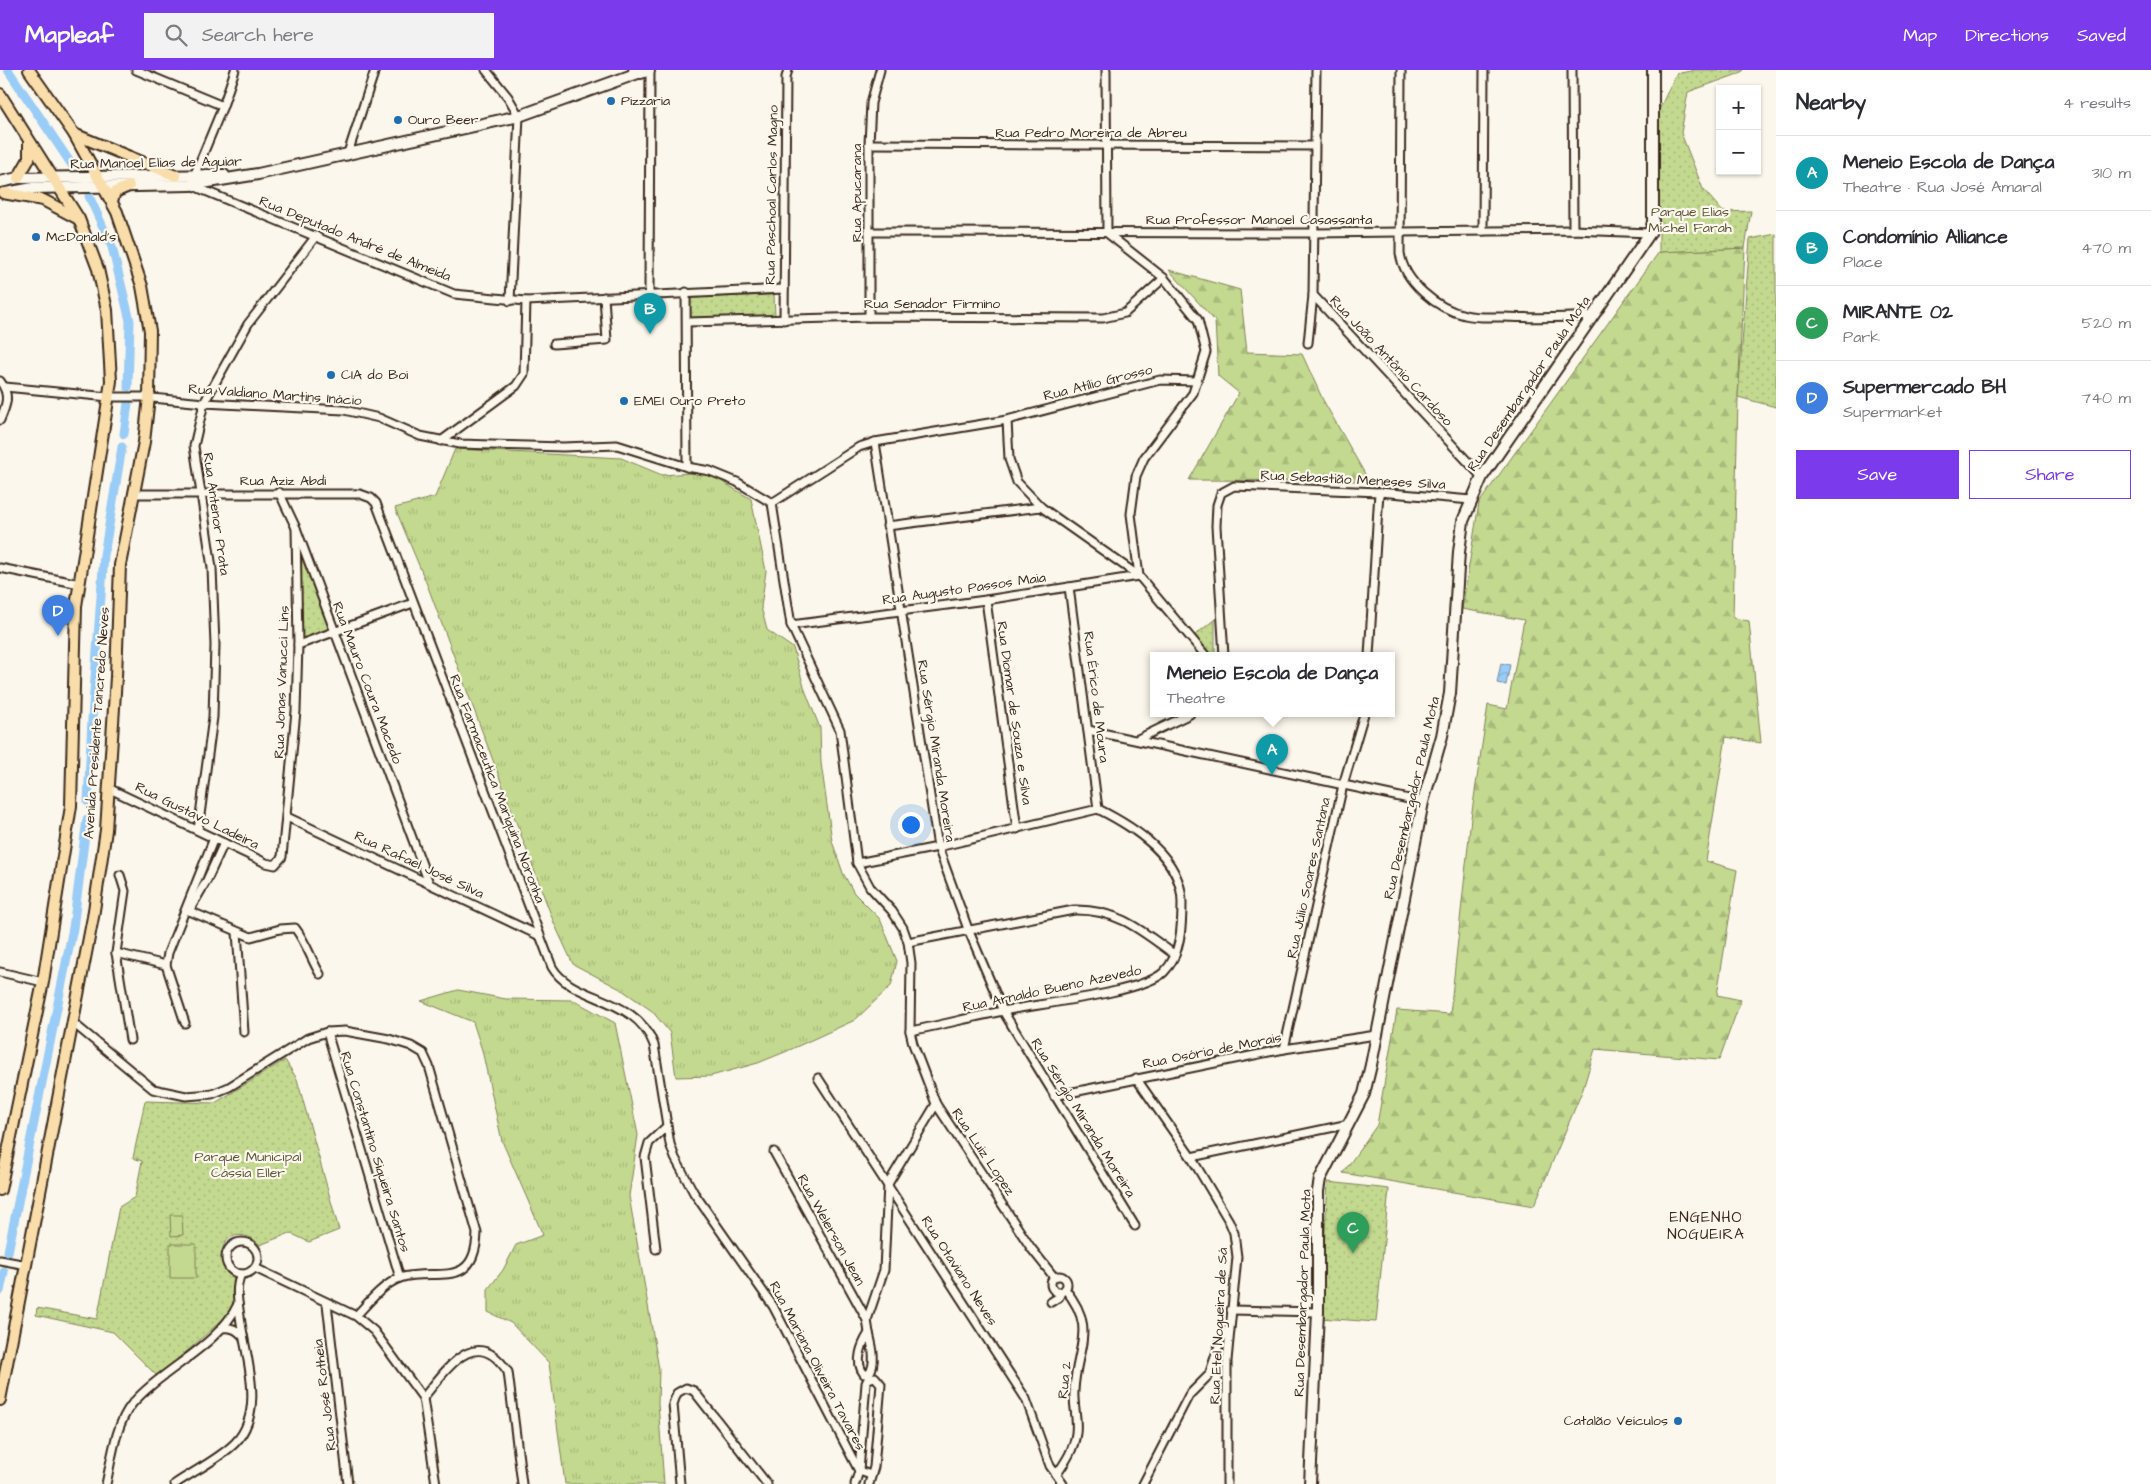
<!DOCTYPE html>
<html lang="en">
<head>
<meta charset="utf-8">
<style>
	:root { --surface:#fff; --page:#f2f2f3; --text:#2b2b33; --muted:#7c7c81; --line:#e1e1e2; --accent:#7c3aed }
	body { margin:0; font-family:"Architects Daughter",sans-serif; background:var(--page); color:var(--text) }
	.controls { position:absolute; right:15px; top:15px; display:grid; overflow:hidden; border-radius:0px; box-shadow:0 1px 4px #0004 }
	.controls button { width:45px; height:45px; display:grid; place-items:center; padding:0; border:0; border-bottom:1px solid var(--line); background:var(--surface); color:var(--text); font:25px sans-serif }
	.you { position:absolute; left:910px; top:754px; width:18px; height:18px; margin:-12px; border:4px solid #fff; border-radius:50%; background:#1a73e8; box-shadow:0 0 0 8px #1a73e833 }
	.badge { display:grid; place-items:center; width:32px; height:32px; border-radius:50%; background:var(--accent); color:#fff; font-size:16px; font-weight:700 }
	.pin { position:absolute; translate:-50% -41px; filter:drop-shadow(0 1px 2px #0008) }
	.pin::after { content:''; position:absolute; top:26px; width:18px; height:15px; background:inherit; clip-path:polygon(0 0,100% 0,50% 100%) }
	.popup { position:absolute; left:1150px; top:582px; width:245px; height:65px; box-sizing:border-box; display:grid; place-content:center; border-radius:0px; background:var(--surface); filter:drop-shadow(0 1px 4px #0005); font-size:16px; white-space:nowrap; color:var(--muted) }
	.popup b { font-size:19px; color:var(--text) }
	.popup::after { content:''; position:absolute; left:50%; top:100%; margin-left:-10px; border:10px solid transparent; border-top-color:var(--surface) }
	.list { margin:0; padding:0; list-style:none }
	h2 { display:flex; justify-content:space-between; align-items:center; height:65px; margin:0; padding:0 20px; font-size:21px }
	h2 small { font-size:16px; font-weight:400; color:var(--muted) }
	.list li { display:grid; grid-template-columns:32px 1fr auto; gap:15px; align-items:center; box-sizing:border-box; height:75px; padding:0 20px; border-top:1px solid var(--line) }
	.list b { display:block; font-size:19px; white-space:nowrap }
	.list p { margin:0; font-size:16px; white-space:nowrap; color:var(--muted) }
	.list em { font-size:16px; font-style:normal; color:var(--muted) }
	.actions { display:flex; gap:10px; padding:15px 20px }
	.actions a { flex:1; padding:11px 0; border:1px solid var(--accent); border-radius:0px; text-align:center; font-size:18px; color:var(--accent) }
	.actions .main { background:var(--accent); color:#fff }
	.icon { flex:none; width:28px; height:28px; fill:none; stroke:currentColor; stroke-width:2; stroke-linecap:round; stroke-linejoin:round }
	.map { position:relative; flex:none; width:1776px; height:1414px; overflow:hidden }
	header { display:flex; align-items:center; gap:30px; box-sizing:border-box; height:70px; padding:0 25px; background:var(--accent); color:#fff }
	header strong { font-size:24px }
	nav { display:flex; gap:28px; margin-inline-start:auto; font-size:18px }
	.search { width:350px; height:45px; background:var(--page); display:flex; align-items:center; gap:12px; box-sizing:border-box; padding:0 18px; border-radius:0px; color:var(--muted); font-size:19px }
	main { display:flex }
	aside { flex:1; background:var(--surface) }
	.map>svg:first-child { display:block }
	.grass { fill:url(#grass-tufts); stroke:#7f8256 }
	.forest { fill:url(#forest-firs); stroke:#7f8256 }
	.park { fill:url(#park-dots); stroke:#7f8256 }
	.garden { fill:#c3d98f; stroke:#7f8256 }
	.water { fill:url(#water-waves); stroke:#738ba0 }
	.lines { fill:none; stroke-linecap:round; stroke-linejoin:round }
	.canal { stroke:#99ccf6; stroke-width:9 }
	.street-casing { stroke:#3b2a1e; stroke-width:11 }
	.secondary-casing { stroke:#3b2a1e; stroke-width:14 }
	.primary-casing { stroke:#3b2a1e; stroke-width:14 }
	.street { stroke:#fbf7ec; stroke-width:7 }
	.secondary { stroke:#fbf7ec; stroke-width:10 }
	.primary { stroke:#f9deab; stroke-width:10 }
	.poi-dot { fill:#1f6fb2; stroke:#fbf7ec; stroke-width:2 }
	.labels { text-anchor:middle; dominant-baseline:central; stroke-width:4.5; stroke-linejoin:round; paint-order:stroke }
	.poi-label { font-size:14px; fill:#3b2a1e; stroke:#fbf7ec; text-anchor:start }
	.street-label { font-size:14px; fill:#3b2a1e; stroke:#fbf7ec }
	.park-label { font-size:14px; fill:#5d563a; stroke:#fbf7ec }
	.neighbourhood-label { font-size:15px; letter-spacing:1px; fill:#3b2a1e; stroke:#fbf7ec }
</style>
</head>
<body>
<header>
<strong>Mapleaf</strong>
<div class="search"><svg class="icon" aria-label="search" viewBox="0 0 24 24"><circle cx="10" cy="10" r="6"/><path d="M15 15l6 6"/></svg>Search here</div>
<nav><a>Map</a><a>Directions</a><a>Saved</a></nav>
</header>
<main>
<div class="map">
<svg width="1776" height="1414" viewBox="0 0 1776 1414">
	<defs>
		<pattern id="grass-tufts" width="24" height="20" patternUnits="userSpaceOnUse" patternTransform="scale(1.25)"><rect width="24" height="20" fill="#c3d98f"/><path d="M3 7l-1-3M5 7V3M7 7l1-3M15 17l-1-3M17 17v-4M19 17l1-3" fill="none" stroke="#a8ba7b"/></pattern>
		<pattern id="forest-firs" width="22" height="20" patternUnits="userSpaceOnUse" patternTransform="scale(1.25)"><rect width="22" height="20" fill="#c3d98f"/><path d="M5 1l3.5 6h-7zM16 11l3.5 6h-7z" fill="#a8ba7b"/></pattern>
		<pattern id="park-dots" width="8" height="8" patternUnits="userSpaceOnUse" patternTransform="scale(1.25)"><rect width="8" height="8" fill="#c3d98f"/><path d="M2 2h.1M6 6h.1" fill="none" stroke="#a8ba7b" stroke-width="1.8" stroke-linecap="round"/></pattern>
		<pattern id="water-waves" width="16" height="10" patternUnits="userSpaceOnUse" patternTransform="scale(1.25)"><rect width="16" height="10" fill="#99ccf6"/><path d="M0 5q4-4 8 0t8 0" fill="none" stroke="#85afd2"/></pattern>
	</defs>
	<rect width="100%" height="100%" fill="#fbf7ec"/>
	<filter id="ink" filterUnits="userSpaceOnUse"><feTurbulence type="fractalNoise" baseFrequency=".02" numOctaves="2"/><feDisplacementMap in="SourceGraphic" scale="10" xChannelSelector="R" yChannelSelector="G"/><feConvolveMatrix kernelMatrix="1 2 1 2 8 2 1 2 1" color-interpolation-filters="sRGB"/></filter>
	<g filter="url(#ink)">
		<g class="grass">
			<polygon points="455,379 621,388 662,405 706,402 751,429 766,501 761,537 767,560 793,578 805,620 820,658 821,693 832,771 843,803 854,823 880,849 897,891 891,916 855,950 785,982 758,993 711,1006 676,1007 670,963 652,941 622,920 573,894 554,853 428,517 395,438 435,427"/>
			<polygon points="458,920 506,929 573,930 615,953 638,1065 629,1126 659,1299 658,1333 664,1414 565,1414 549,1293 511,1253 488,1242 488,1219 503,1200 516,1175 543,1165 502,1071 482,980 473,952 421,931"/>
		</g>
		<g class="forest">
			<polygon points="1745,178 1738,327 1733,548 1749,551 1761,673 1726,667 1706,791 1737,800 1717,925 1741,930 1719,990 1595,979 1583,1019 1534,1136 1343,1103 1377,1055 1397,940 1450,944 1471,748 1488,635 1507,639 1524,550 1462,539 1479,433 1659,182"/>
			<polygon points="1169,200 1240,220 1247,282 1302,284 1323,330 1369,411 1189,410 1239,323 1218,306 1215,251"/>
		</g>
		<g class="park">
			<polygon points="1695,0 1744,0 1738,4 1688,22 1681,63 1703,119 1723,142 1751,141 1745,178 1659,182 1659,40 1676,4"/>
			<polygon points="1776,164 1776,337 1738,327 1750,169"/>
			<polygon points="774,225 775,245 690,248 689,228"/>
			<polygon points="296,458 334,561 298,575"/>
			<polygon points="1215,549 1215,586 1210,586 1194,566"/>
			<path d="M285,990l12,19 42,151 -30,12 -19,-9 -30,12c-11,-13 -35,-15 -38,7 -1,10 5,14 9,21 7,11 5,28 0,39l-73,65 -45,-45 -77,-17 1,-7 60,11 22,-112 16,-10 7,-36 -9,-3 12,-57 70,2z"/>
			<polygon points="1328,1112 1389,1119 1376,1252 1320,1248"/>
		</g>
		<g class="garden">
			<polygon points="170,1145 182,1145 183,1165 171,1166"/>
			<rect x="170" y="1174" width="26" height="34"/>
		</g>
		<polygon class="water" points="1501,593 1510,595 1506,615 1497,613"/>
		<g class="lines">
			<g class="canal">
				<polyline points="8,0 72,95"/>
				<polyline points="89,126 112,177 130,251 128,317"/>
				<polyline points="124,364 128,333"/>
				<polyline points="88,732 92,649 104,485 122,377"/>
				<polyline points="8,1182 73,858 87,749"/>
				<polyline points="0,1221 4,1202"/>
			</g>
			<defs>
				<g id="street">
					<polyline points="136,0 223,36"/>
					<polyline points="486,0 508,27 519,46 510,231"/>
					<polyline points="1316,0 1313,225 1482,407"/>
					<path d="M1401,0l-1,183c4,29 37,56 65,62 12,3 26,2 38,2 29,1 58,1 88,-1"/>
					<polyline points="1572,0 1573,160"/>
					<polyline points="869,74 1314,76"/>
					<polyline points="347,86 375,0"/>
					<polyline points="194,106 223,36 235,0"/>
					<polyline points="191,115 454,224 526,231 784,219"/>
					<polyline points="1483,161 1484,0"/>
					<polyline points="869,162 1313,163 1573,160 1650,163"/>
					<polyline points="686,222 687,397"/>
					<polyline points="649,225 650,0"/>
					<polyline points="869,247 869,74 871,33 880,0"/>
					<polyline points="784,250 786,7 788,0"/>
					<polyline points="687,252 869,247 1103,248 1125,243 1164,208"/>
					<polyline points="1308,273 1313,225"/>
					<polyline points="554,274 607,270 604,227"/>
					<path d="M0,311c11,14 6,25 0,39"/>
					<polyline points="5,317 109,327 142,327 204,333 344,340 379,348 420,366 460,374 563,377 617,375 687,397 710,401 737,412 772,433"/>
					<polyline points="1007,350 1009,389 1017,412 1041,437 1139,506 1206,586"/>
					<polyline points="441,371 516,316 524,304 526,231"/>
					<polyline points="875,372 938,777 968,859 1003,941 1135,1156"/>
					<polyline points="279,422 296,458 429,813"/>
					<path d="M135,424h225l11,4 5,5 176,464c20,35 84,28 102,78l16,99 5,14 19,35 79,113 86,165 12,4"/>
					<polyline points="772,433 791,555 840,660 857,793 870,817 892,841 903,858 908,872 911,893 910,961 913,974 936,1034 1031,1178 1054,1207"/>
					<polyline points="772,433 859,377 875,372 1007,350 1160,310 1197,311"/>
					<polyline points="887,456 1041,437"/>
					<polyline points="0,498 80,514"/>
					<polyline points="1069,517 1098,739"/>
					<polyline points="986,530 1017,759"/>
					<polyline points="791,555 986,530 1139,506 1131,444 1136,406 1144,388 1193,323 1206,282 1198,250 1164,208 1107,163 1106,0"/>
					<polyline points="298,575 413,533"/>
					<polyline points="1224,586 1216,456 1217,435 1221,423 1234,416 1379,422 1471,430"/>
					<polyline points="1369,586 1379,422"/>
					<polyline points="1088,660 1423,732"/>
					<polyline points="1138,669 1190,644"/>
					<polyline points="108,718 266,793 275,795 282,787 296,641 298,575 296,458"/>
					<polyline points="287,747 540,866"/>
					<polyline points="198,760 213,647 215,575 212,498 194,376 204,333 248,254 316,166"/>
					<path d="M857,793l81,-16 160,-38c36,18 84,48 84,94 0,23 -1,52 -18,69 -21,21 -127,32 -161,39 -31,6 -62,14 -93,20"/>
					<polyline points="120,805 125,821 116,883 130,970"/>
					<path d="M187,840l64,27 29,-8 15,-1c11,14 16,31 25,46"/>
					<polyline points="189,841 207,810 224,773"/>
					<polyline points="237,862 244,962"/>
					<path d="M908,872l166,-32c44,-1 68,21 101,45"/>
					<polyline points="116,883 166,895"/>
					<polyline points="0,902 43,912"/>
					<path d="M72,952l81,67 33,7 26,-2 17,-7 79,-49 19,-6 18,-1 44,8 22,7 12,7 6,13 48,167c-2,59 -43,34 -77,45 -17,6 -33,26 -44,38"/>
					<polyline points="185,953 166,895 168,883 214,768"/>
					<polyline points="327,962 400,1208"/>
					<polyline points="1284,979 1343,715 1364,644"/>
					<polyline points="818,1008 1026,1329 1050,1396 1063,1414"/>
					<polyline points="1136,1008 1191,1087 1229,1151 1234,1163 1237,1187 1227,1291 1227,1414"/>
					<polyline points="1054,1026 1284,979 1376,965"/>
					<polyline points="774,1082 867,1250"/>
					<polyline points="1191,1087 1349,1054"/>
					<circle cx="242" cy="1188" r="16"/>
					<polyline points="656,1179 645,1087 649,1073 667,1056"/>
					<polyline points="0,1190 27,1195"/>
					<polyline points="255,1198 356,1246 374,1261 423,1328 436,1414"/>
					<circle cx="1059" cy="1214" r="8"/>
					<polyline points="1051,1232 1059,1227 1061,1222"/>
					<polyline points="327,1234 348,1414"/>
					<polyline points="1231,1240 1318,1242"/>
					<path d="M221,1258c11,-1 15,1 22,8"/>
					<polyline points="869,1263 867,1250 884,1200 888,1114 936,1034"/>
					<path d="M869,1263c3,12 8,30 0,41h-5c-10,-12 -2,-30 5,-41z"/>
					<path d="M423,1328c24,-29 53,-75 85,-26l14,112"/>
					<path d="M1057,1404c9,-13 17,-25 19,-41 2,-14 -3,-28 -2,-42 2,-44 24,-62 -9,-102"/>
					<path d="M106,1414c6,-26 9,-59 26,-80 30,-35 87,-58 106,-100"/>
					<path d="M175,1414c19,-13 44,-25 60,-41 30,-31 12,-82 6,-120 -2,-16 -7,-34 0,-49"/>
					<polyline points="680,1414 673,1334 677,1323 686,1318 694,1321 767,1414"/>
					<polyline points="855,1414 859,1401 866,1313 868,1309 875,1307 881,1314 874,1397 869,1414"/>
					<polyline points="1143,1414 1189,1325 1209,1305 1221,1269 1229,1258"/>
				</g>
				<g id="secondary">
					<polyline points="634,1 641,3 649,0"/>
					<polyline points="0,112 18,108 224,105"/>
					<polyline points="6,123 33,118 190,115 258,104 519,46 638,3"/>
					<polyline points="1310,1414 1318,1242 1318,1121 1320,1109 1364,1024 1371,995 1423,732 1442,666 1450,623 1459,482 1463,451 1482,407 1650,163 1653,152 1653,0"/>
				</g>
				<g id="primary">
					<polyline points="0,24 79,149 98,199 107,240 111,311 76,536 71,736 43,912 0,1120"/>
					<polyline points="74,64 176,106"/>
					<polyline points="18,108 29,89 29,71"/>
					<polyline points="3,123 43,130 77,148"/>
					<polyline points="112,131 115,122 129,116"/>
					<polyline points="0,1330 93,847 106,760 116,607 120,495 144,372 149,327 150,261 142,216 117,142 74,64 29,0"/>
				</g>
			</defs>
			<use href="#street" class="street-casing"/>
			<use href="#secondary" class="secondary-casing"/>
			<use href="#primary" class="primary-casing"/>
			<use href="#street" class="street"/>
			<use href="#secondary" class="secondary"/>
			<use href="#primary" class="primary"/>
		</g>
	</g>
	<g class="poi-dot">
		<circle cx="611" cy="31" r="5"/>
		<circle cx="398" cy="50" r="5"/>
		<circle cx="36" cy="167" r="5"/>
		<circle cx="331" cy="305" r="5"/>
		<circle cx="624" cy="331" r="5"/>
		<circle cx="1678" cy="1351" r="5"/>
	</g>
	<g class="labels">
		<g class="poi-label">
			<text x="621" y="31">Pizzaria</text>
			<text x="408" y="50">Ouro Beer</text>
			<text x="46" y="167">McDonald's</text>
			<text x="341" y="305">CIA do Boi</text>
			<text x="634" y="331">EMEI Ouro Preto</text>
			<text x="1668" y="1351" text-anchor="end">Catalão Veículos</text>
		</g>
		<g class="street-label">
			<text x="1091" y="63">Rua Pedro Moreira de Abreu</text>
			<text transform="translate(156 93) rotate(-1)">Rua Manoel Elias de Aguiar</text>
			<text transform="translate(857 123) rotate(-90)">Rua Apucarana</text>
			<text transform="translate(772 125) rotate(-89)">Rua Paschoal Carlos Magno</text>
			<text x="1259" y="150">Rua Professor Manoel Casassanta</text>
			<text transform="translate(355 169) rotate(22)">Rua Deputado André de Almeida</text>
			<text x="932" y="234">Rua Senador Firmino</text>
			<text transform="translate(1391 291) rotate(47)">Rua João Antônio Cardoso</text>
			<text transform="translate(1098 313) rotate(-14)">Rua Atílio Grosso</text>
			<text transform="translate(1529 314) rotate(-56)">Rua Desembargador Paula Mota</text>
			<text transform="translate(275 325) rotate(4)">Rua Valdiano Martins Inácio</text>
			<text transform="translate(1353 410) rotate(3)">Rua Sebastião Meneses Silva</text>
			<text x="283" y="411">Rua Aziz Abdi</text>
			<text transform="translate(216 444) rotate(82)">Rua Antenor Prata</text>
			<text transform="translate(964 519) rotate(-8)">Rua Augusto Passos Maia</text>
			<text transform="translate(282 612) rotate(-88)">Rua Jonas Vanucci Lins</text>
			<text transform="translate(367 613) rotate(69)">Rua Mauro Coura Macedo</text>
			<text transform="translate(1096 627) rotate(83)">Rua Érico de Moura</text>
			<text transform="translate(1014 643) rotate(82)">Rua Diomar de Souza e Silva</text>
			<text transform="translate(97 653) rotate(-86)">Avenida Presidente Tancredo Neves</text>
			<text transform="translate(936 681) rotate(81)">Rua Sérgio Miranda Moreira</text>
			<text transform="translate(497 719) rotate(69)">Rua Farmaceutica Mariquina Noronha</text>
			<text transform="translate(1412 728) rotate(-77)">Rua Desembargador Paula Mota</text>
			<text transform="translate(197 746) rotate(26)">Rua Gustavo Ladeira</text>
			<text transform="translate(419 795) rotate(25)">Rua Rafael José Silva</text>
			<text transform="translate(1309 808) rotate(-78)">Rua Júlio Soares Santana</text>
			<text transform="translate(1052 919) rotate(-12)">Rua Arnaldo Bueno Azevedo</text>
			<text transform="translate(1212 981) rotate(-11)">Rua Osório de Morais</text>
			<text transform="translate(1083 1048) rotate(58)">Rua Sérgio Miranda Moreira</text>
			<text transform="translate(375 1082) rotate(73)">Rua Constantino Siqueira Santos</text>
			<text transform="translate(983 1082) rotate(56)">Rua Luiz Lopez</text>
			<text transform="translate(831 1160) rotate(61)">Rua Welerson Jean</text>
			<text transform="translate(959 1201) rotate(57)">Rua Otaviano Neves</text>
			<text transform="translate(1303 1223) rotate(-88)">Rua Desembargador Paula Mota</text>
			<text transform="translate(1219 1256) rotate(-87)">Rua Etel Nogueira de Sá</text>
			<text transform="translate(817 1296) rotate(62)">Rua Mariana Oliveira Tavares</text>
			<text transform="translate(1065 1310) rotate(-83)">Rua 2</text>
			<text transform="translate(325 1325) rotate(-97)">Rua José Rotheia</text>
		</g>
		<g class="park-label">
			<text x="1690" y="142">Parque Elias<tspan x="1690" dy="16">Michel Farah</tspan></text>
			<text x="248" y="1087">Parque Municipal<tspan x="248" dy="16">Cássia Eller</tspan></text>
		</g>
		<g class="neighbourhood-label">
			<text x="1706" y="1147">ENGENHO<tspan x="1706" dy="17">NOGUEIRA</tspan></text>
		</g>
	</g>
</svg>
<div class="controls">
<button>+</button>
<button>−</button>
</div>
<div class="you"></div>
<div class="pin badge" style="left:1272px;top:705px;background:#0f9aa8">A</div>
<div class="popup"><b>Meneio Escola de Dança</b>Theatre</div>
<div class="pin badge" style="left:650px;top:264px;background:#0f9aa8">B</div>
<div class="pin badge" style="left:1353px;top:1183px;background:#2e9e5b">C</div>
<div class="pin badge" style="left:58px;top:566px;background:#3f7fe0">D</div>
</div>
<aside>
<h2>Nearby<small>4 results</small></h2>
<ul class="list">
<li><span class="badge" style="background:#0f9aa8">A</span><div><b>Meneio Escola de Dança</b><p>Theatre · Rua José Amaral</p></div><em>310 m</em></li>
<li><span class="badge" style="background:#0f9aa8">B</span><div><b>Condomínio Alliance</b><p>Place</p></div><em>470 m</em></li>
<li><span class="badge" style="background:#2e9e5b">C</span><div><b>MIRANTE 02</b><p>Park</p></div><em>520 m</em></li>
<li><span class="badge" style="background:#3f7fe0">D</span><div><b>Supermercado BH</b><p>Supermarket</p></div><em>740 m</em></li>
</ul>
<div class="actions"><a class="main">Save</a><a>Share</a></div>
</aside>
</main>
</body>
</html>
